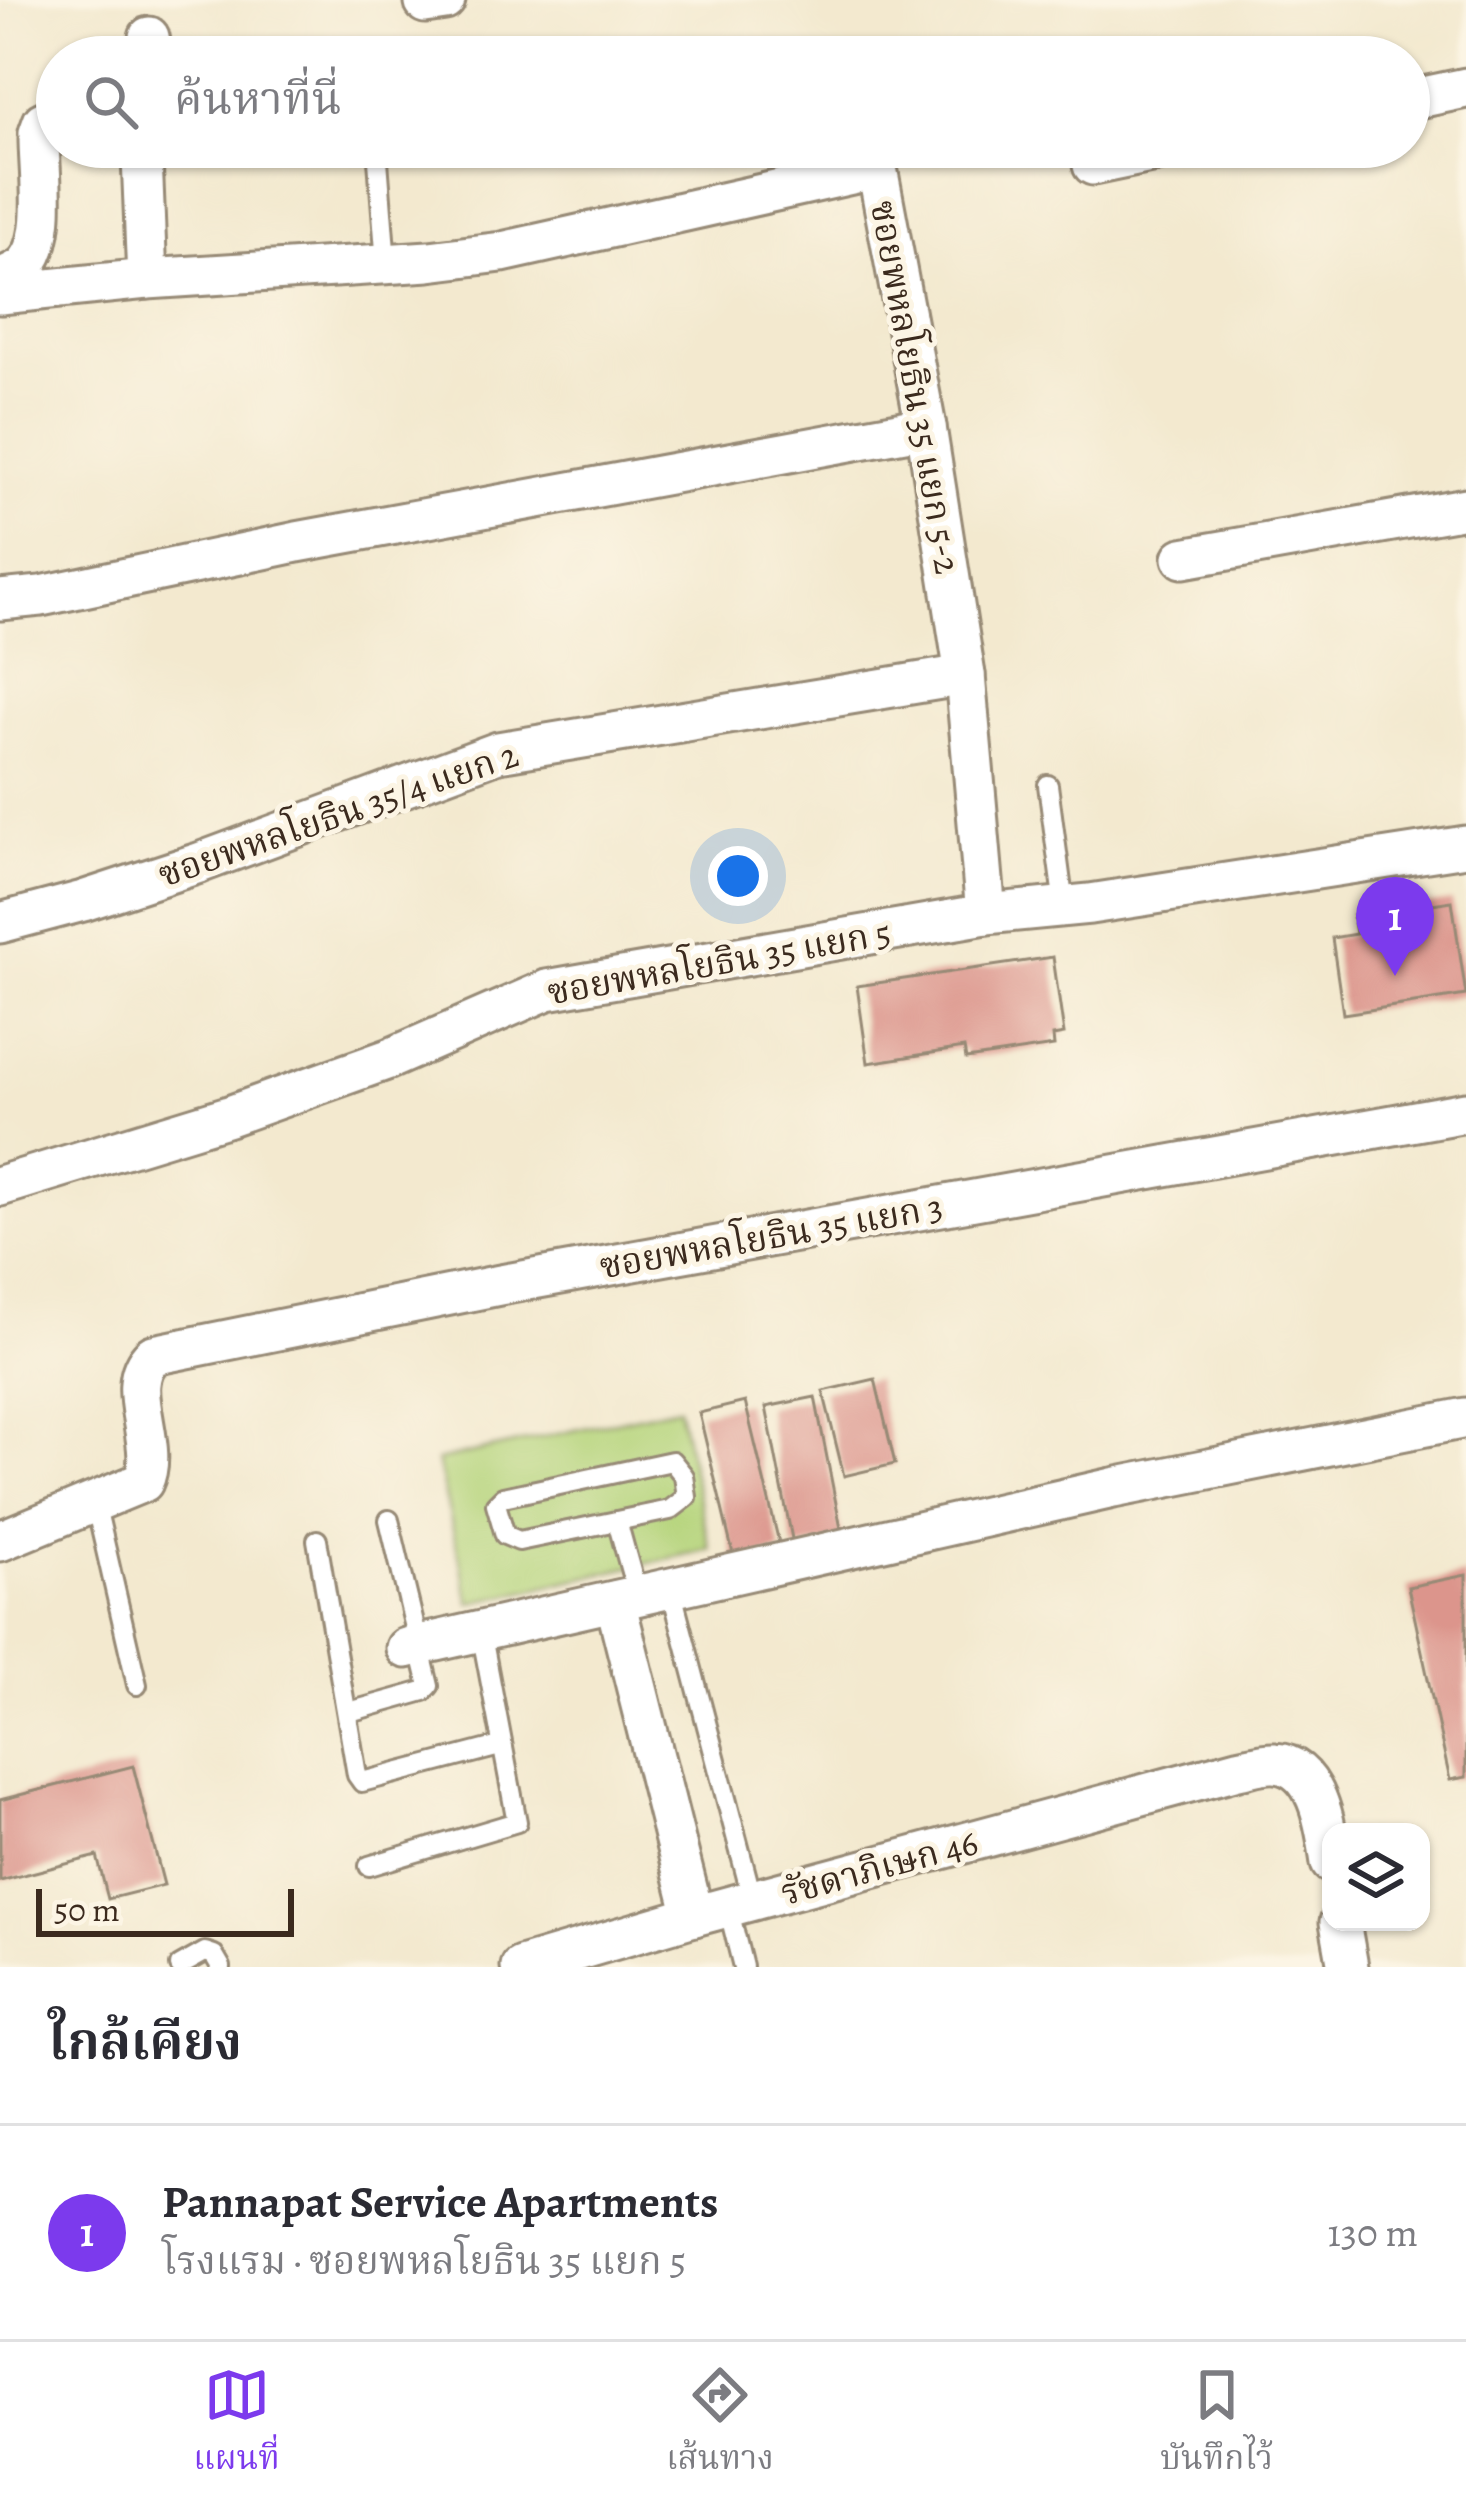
<!DOCTYPE html>
<html lang="th">
<head>
<meta charset="utf-8">
<style>
	:root { --surface:#fff; --page:#f2f2f3; --text:#2b2b33; --muted:#7c7c81; --line:#e1e1e2; --accent:#7c3aed }
	body { margin:0; font-family:Alegreya,"Noto Serif Thai",serif; background:var(--page); color:var(--text) }
	.controls { position:absolute; right:36px; bottom:36px; display:grid; overflow:hidden; border-radius:24px; box-shadow:0 3px 9px #0004 }
	.controls button { width:108px; height:108px; display:grid; place-items:center; padding:0; border:0; border-bottom:3px solid var(--line); background:var(--surface); color:var(--text); font:60px sans-serif }
	.scale { position:absolute; left:36px; bottom:30px; width:258px; box-sizing:border-box; padding-left:12px; border:6px solid #3b2a1e; border-top:0; font-size:33px; line-height:42px; white-space:nowrap; color:#3b2a1e; -webkit-text-stroke:9px #fcf5e5; paint-order:stroke }
	.you { position:absolute; left:738px; top:876px; width:42px; height:42px; margin:-30px; border:9px solid #fff; border-radius:50%; background:#1a73e8; box-shadow:0 0 0 18px #1a73e833 }
	.badge { display:grid; place-items:center; width:78px; height:78px; border-radius:50%; background:var(--accent); color:#fff; font-size:39px; font-weight:700 }
	.pin { position:absolute; translate:-50% -99px; filter:drop-shadow(0 3px 6px #0008) }
	.pin::after { content:''; position:absolute; top:63px; width:42px; height:36px; background:inherit; clip-path:polygon(0 0,100% 0,50% 100%) }
	.list { margin:0; padding:0; list-style:none }
	h2 { display:flex; justify-content:space-between; align-items:center; height:156px; margin:0; padding:0 48px; font-size:51px }
	h2 small { font-size:39px; font-weight:400; color:var(--muted) }
	.list li { display:grid; grid-template-columns:78px 1fr auto; gap:36px; align-items:center; box-sizing:border-box; height:216px; padding:0 48px; border-top:3px solid var(--line) }
	.list b { display:block; font-size:45px; white-space:nowrap }
	.list p { margin:0; font-size:39px; white-space:nowrap; color:var(--muted) }
	.list em { font-size:39px; font-style:normal; color:var(--muted) }
	.icon { flex:none; width:66px; height:66px; fill:none; stroke:currentColor; stroke-width:2; stroke-linecap:round; stroke-linejoin:round }
	.map { position:relative; flex:none; width:1466px; height:1967px; overflow:hidden }
	.search { position:absolute; background:var(--surface); box-shadow:0 3px 9px #0004; left:36px; right:36px; top:36px; height:132px; display:flex; align-items:center; gap:30px; box-sizing:border-box; padding:0 42px; border-radius:66px; color:var(--muted); font-size:45px }
	.sheet { height:372px; background:var(--surface) }
	nav { display:flex; justify-content:space-around; align-items:center; box-sizing:border-box; height:168px; border-top:3px solid var(--line); background:var(--surface); font-size:33px; color:var(--muted) }
	nav a { display:grid; justify-items:center; gap:6px }
	nav .on { color:var(--accent) }
	.map>svg:first-child { display:block }
	.green { fill:#b5d47b; stroke:#787f4c; stroke-width:3 }
	.building { fill:#dc958c }
	.lines { fill:none; stroke-linecap:round; stroke-linejoin:round }
	.lane-casing { stroke:#978a76; stroke-width:24 }
	.street-casing { stroke:#978a76; stroke-width:45 }
	.lane { stroke:#fff; stroke-width:18 }
	.street { stroke:#fff; stroke-width:39 }
	.labels { text-anchor:middle; dominant-baseline:central; stroke-width:10; stroke-linejoin:round; paint-order:stroke }
	.street-label { font-size:36px; fill:#3b2a1e; stroke:#fcf5e5 }
</style>
</head>
<body>
<div class="map">
<svg width="1466" height="1967" viewBox="0 0 1466 1967">
	<rect width="100%" height="100%" fill="#fcf5e5"/>
	<filter id="ink" filterUnits="userSpaceOnUse"><feTurbulence type="fractalNoise" baseFrequency=".00833" numOctaves="2"/><feDisplacementMap in="SourceGraphic" scale="24" xChannelSelector="R" yChannelSelector="G"/><feConvolveMatrix kernelMatrix="1 2 1 2 8 2 1 2 1" color-interpolation-filters="sRGB"/></filter>
	<filter id="wash" filterUnits="userSpaceOnUse"><feTurbulence type="fractalNoise" baseFrequency=".004" numOctaves="4" result="noise"/><feDisplacementMap in="SourceGraphic" scale="48" xChannelSelector="R" yChannelSelector="G"/><feGaussianBlur stdDeviation="2.7" result="paint"/><feColorMatrix in="noise" values="0 0 0 0 0 0 0 0 0 0 0 0 0 0 0 0 0 1.4 0 .05"/><feComposite in="paint" operator="in"/></filter>
	<g filter="url(#wash)">
		<rect width="100%" height="100%" fill="#f3e9cf"/>
		<polygon class="green" points="678,1407 710,1549 470,1603 437,1461"/>
		<g id="blocks">
			<g class="building">
				<polygon points="1452,901 1466,995 1343,1014 1332,938 1356,934 1353,916"/>
				<polygon points="1053,957 1064,1034 1053,1036 1054,1046 966,1059 964,1048 868,1063 857,986"/>
				<polygon points="875,1379 895,1464 844,1476 823,1391"/>
				<polygon points="815,1397 843,1539 794,1549 766,1407"/>
				<polygon points="745,1402 781,1551 735,1562 699,1413"/>
				<polygon points="1466,1575 1466,1777 1450,1780 1408,1587"/>
				<polygon points="133,1766 164,1885 108,1899 97,1856 0,1881 0,1800"/>
			</g>
		</g>
	</g>
	<g filter="url(#ink)">
		<use href="#blocks" fill-opacity="0" stroke="#978a76" stroke-width="3"/>
		<g class="lines">
			<defs>
				<g id="lane">
					<polyline points="377,147 386,264"/>
					<polyline points="1048,785 1064,906"/>
					<polygon points="672,1461 684,1476 687,1497 670,1510 519,1541 505,1535 496,1504 503,1497"/>
					<polyline points="95,1502 137,1685"/>
					<polyline points="617,1521 638,1597"/>
					<polyline points="317,1540 357,1775 362,1782 500,1746"/>
					<polyline points="671,1589 753,1901"/>
					<polyline points="349,1712 424,1691 429,1686 389,1520"/>
					<polyline points="369,1866 517,1822 481,1631"/>
					<polyline points="728,1907 743,1967"/>
					<polyline points="180,1966 205,1952 214,1955 221,1967"/>
				</g>
				<g id="street">
					<polyline points="425,3 445,0"/>
					<polyline points="149,37 153,57"/>
					<polyline points="1409,100 1466,88"/>
					<polyline points="142,157 147,279"/>
					<polyline points="1093,165 1180,147"/>
					<path d="M0,279c8,-4 19,-8 25,-14 26,-27 13,-96 14,-132l4,-11 14,-6"/>
					<polyline points="0,294 147,279 429,261 502,252 874,169 878,173 926,427 965,675 986,914"/>
					<polyline points="1183,558 1466,508"/>
					<polyline points="0,600 41,596 297,542 926,427"/>
					<polyline points="0,923 83,901 199,863 498,752 965,675"/>
					<polyline points="0,1186 229,1116 389,1059 547,990 986,914 1090,904 1466,846"/>
					<path d="M0,1541l143,-59c18,-39 -23,-96 10,-127l347,-70 966,-173"/>
					<polyline points="615,1601 694,1916"/>
					<polyline points="406,1648 1113,1488 1466,1418"/>
					<polyline points="1340,1922 1348,1967"/>
					<path d="M521,1967l173,-51 544,-147c11,-2 26,-7 37,-6 44,3 51,66 56,100"/>
				</g>
			</defs>
			<use href="#lane" class="lane-casing"/>
			<use href="#street" class="street-casing"/>
			<use href="#lane" class="lane"/>
			<use href="#street" class="street"/>
		</g>
	</g>
	<g class="labels">
		<g class="street-label">
			<text transform="translate(916 387) rotate(80)">ซอยพหลโยธิน 35 แยก 5-2</text>
			<text transform="translate(338 814) rotate(-19)">ซอยพหลโยธิน 35/4 แยก 2</text>
			<text transform="translate(719 962) rotate(-10)">ซอยพหลโยธิน 35 แยก 5</text>
			<text transform="translate(771 1236) rotate(-10)">ซอยพหลโยธิน 35 แยก 3</text>
			<text transform="translate(879 1867) rotate(-15)">รัชดาภิเษก 46</text>
		</g>
	</g>
</svg>
<div class="controls">
<button><svg class="icon" aria-label="layers" viewBox="0 0 24 24"><path d="M12 4l9 5-9 5-9-5zM3 14l9 5 9-5"/></svg></button>
</div>
<div class="scale">50 m</div>
<div class="you"></div>
<div class="pin badge" style="left:1395px;top:976px">1</div>
<div class="search"><svg class="icon" aria-label="search" viewBox="0 0 24 24"><circle cx="10" cy="10" r="6"/><path d="M15 15l6 6"/></svg>ค้นหาที่นี่</div>
</div>
<section class="sheet">
<h2>ใกล้เคียง<small></small></h2>
<ul class="list">
<li><span class="badge">1</span><div><b>Pannapat Service Apartments</b><p>โรงแรม · ซอยพหลโยธิน 35 แยก 5</p></div><em>130 m</em></li>
</ul>
</section>
<nav>
<a class="on"><svg class="icon" aria-label="map" viewBox="0 0 24 24"><path d="M3 6l6-2 6 2 6-2v14l-6 2-6-2-6 2zM9 4v14M15 6v14"/></svg>แผนที่</a>
<a><svg class="icon" aria-label="directions" viewBox="0 0 24 24"><path d="M12 3l9 9-9 9-9-9zM9 14v-3h6M13 9l2 2-2 2"/></svg>เส้นทาง</a>
<a><svg class="icon" aria-label="saved" viewBox="0 0 24 24"><path d="M7 4h10v16l-5-4-5 4z"/></svg>บันทึกไว้</a>
</nav>
</body>
</html>
